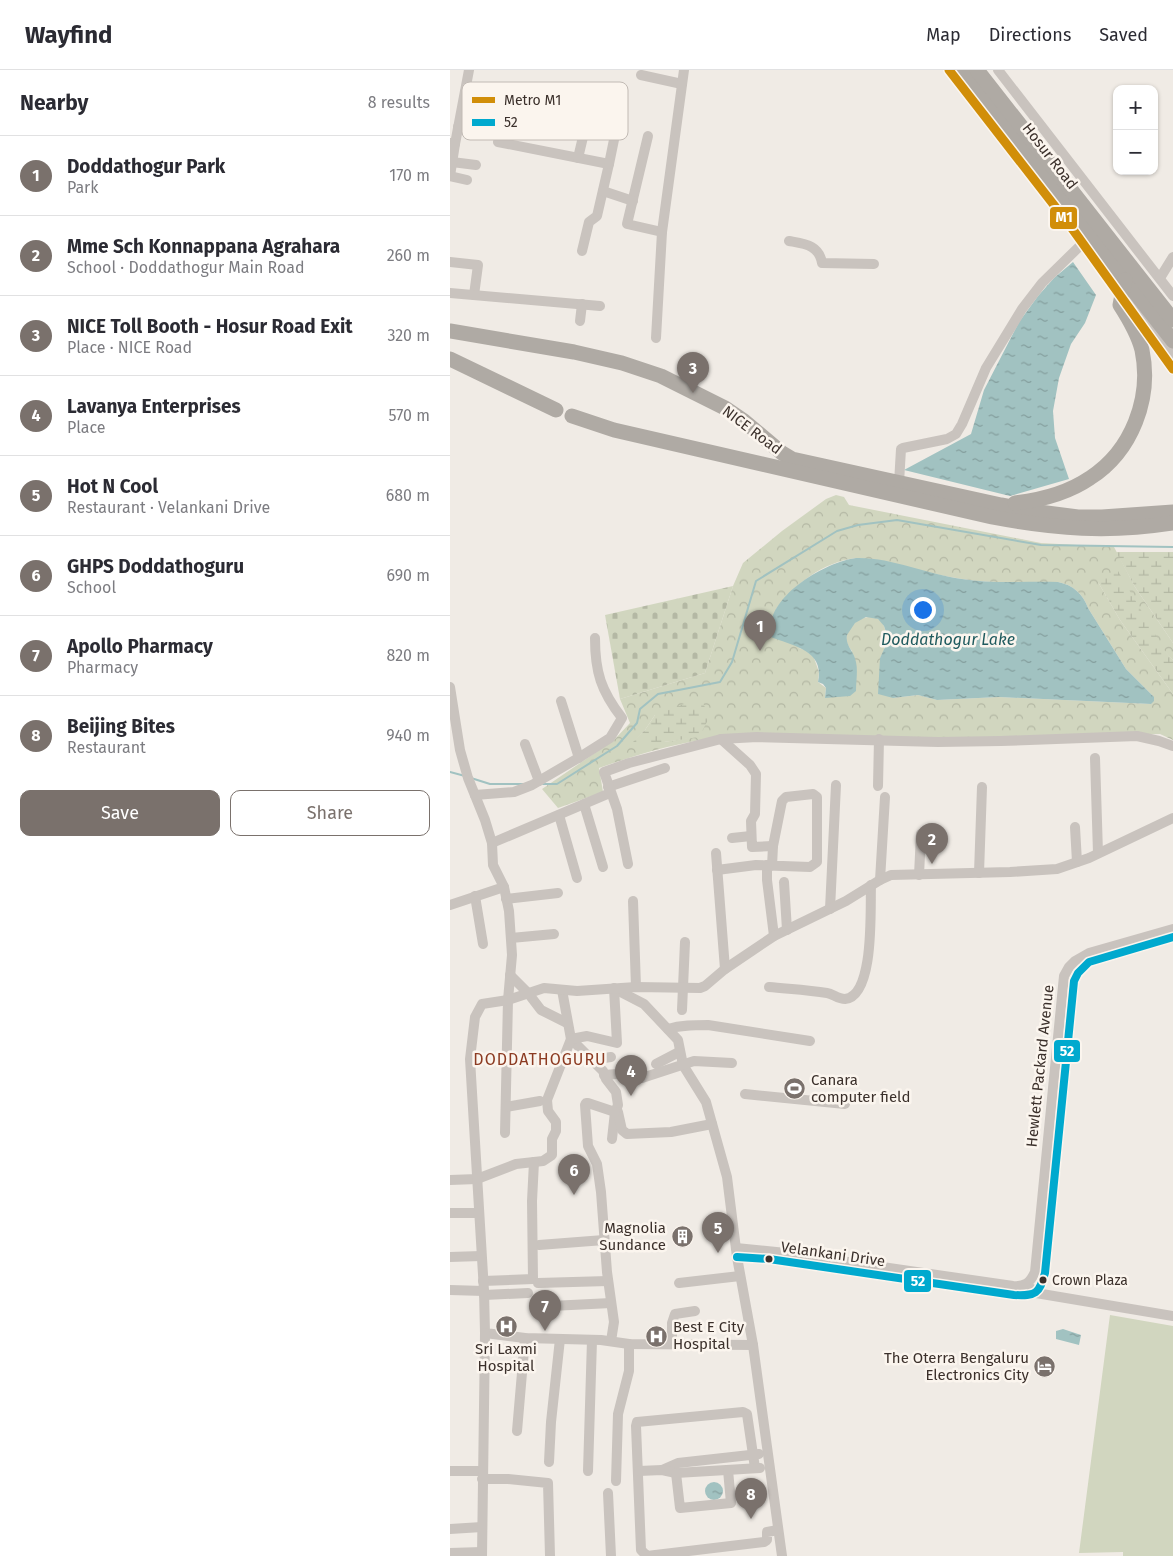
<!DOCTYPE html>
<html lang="en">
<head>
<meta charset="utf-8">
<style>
	:root { --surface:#fff; --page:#f7f7f7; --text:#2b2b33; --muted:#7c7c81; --line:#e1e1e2; --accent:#7a716c }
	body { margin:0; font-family:"Fira Sans",sans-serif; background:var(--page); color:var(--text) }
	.controls { position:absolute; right:15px; top:15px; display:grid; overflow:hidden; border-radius:10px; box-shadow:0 1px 4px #0004 }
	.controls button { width:45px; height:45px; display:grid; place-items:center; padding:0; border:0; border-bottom:1px solid var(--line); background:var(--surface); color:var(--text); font:25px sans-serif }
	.you { position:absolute; left:472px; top:539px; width:18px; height:18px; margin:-12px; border:4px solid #fff; border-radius:50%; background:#1a73e8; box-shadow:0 0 0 8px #1a73e833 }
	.badge { display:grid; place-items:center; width:32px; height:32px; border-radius:50%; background:var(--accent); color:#fff; font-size:16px; font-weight:700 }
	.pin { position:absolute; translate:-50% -41px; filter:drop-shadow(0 1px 2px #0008) }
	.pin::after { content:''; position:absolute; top:26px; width:18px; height:15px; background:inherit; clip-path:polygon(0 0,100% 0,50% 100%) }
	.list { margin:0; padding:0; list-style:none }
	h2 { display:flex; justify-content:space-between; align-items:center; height:65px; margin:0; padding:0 20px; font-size:21px }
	h2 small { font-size:16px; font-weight:400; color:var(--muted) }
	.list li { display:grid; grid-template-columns:32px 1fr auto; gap:15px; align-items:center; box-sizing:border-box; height:80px; padding:0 20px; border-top:1px solid var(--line) }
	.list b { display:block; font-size:19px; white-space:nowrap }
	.list p { margin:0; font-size:16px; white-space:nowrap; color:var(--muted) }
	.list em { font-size:16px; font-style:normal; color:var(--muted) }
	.actions { display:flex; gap:10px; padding:15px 20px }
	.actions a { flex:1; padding:11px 0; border:1px solid var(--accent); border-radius:10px; text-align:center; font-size:18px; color:var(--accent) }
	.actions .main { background:var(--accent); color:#fff }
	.map { position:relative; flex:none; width:723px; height:1486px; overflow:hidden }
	header { display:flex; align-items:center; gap:30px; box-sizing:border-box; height:70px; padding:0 25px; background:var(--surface); border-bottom:1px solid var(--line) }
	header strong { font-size:24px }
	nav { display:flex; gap:28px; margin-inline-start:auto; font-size:18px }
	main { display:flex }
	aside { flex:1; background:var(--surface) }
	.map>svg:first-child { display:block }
	.forest { fill:url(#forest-crowns); fill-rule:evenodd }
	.wetland { fill:url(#wetland-marsh) }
	.cemetery { fill:url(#cemetery-stones) }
	.pitch { fill:#d1d6bf }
	.water { fill:url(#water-ripples) }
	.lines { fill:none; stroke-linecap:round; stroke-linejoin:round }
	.stream { stroke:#a1c2c1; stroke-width:2 }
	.minor { stroke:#c9c3be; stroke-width:10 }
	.highway { stroke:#afaaa4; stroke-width:15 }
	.bus-1-casing { stroke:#fbf5ee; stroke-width:11 }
	.bus-1 { stroke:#00a9ce; stroke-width:8 }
	.metro-1-casing { stroke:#fbf5ee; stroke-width:12 }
	.metro-1 { stroke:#d18e09; stroke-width:9 }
	.bus-dot { fill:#3b302b; stroke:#fbf5ee; stroke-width:2 }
	.labels { text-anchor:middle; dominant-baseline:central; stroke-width:5; stroke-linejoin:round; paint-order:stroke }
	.bus-label { font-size:14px; fill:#3b302b; stroke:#fbf5ee; text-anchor:start }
	.street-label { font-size:15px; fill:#3b302b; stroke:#fbf5ee }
	.poi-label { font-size:15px; fill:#3b302b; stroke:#fbf5ee; text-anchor:start }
	.water-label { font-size:16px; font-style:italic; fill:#1f5a5e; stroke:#fbf5ee }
	.neighbourhood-label { font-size:16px; letter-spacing:1px; fill:#8c3b22; stroke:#fbf5ee }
	.key { fill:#fbf5ee; stroke:#c1bab4; stroke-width:1 }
	.key-label { font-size:14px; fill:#3b302b }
	.line-badge { stroke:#fbf5ee; stroke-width:2 }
	.badge-label { font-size:14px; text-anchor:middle; font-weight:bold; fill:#fff }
</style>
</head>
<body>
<header>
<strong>Wayfind</strong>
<nav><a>Map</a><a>Directions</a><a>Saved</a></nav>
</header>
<main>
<aside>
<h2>Nearby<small>8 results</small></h2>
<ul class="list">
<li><span class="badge">1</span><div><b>Doddathogur Park</b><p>Park</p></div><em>170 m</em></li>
<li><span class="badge">2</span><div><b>Mme Sch Konnappana Agrahara</b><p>School · Doddathogur Main Road</p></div><em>260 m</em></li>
<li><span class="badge">3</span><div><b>NICE Toll Booth - Hosur Road Exit</b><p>Place · NICE Road</p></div><em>320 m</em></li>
<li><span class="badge">4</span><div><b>Lavanya Enterprises</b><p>Place</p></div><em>570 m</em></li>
<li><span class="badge">5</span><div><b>Hot N Cool</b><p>Restaurant · Velankani Drive</p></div><em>680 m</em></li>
<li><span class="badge">6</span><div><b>GHPS Doddathoguru</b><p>School</p></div><em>690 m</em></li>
<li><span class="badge">7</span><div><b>Apollo Pharmacy</b><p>Pharmacy</p></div><em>820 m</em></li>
<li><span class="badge">8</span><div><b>Beijing Bites</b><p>Restaurant</p></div><em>940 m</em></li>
</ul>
<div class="actions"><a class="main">Save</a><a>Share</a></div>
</aside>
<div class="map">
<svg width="723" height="1486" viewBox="0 0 723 1486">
	<defs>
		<pattern id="forest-crowns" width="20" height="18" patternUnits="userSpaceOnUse" patternTransform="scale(1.25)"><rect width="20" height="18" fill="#d1d6bf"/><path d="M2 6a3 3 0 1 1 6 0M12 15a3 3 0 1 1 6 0" fill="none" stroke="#b4b8a4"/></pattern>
		<pattern id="wetland-marsh" width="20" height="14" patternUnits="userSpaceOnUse" patternTransform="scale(1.25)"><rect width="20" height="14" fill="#d1d6bf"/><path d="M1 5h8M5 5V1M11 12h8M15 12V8" fill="none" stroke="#b4b8a4"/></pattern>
		<pattern id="cemetery-stones" width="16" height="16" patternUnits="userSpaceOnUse" patternTransform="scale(1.25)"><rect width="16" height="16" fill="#d1d6bf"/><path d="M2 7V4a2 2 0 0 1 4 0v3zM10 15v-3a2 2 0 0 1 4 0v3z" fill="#b4b8a4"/></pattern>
		<pattern id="water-ripples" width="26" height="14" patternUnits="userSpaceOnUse" patternTransform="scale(1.25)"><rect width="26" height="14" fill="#a1c2c1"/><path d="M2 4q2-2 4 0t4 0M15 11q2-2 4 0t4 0" fill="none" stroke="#849e9d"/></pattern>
	</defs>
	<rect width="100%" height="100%" fill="#f0ebe5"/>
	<path class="forest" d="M386,425l8,2 5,8 192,38 73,4 21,40 38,56v17l-75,-78 22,38 53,74v46l-13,-6 -192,5 -240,-3c-45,5 -87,17 -129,32l4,24 -45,16 -16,-19 72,-49 16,-17 -10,-24 85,-26 28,-87 10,-23 39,-32 44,-32zM406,488c36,3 70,16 106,21 31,5 64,3 96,3 15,3 25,12 30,26l38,61 27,27 -2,8 -152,-7 -62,3 -19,-5 -25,3 -13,-40c5,-7 6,-14 6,-23 -2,-37 -57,-9 -34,16l-27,46 1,-9 -8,-6 1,-10 -5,-14 -6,-7 -9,-3 -23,-39c19,-25 47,-47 80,-51zM205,645l44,21 -35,6h-30l11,-12z"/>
	<g class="wetland">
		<polygon points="666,482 723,482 723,573 685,517"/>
		<polygon points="668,501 715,581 723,590 723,624 670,550 648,512"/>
		<polygon points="252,630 259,648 249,667 214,672 183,672 195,660 205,645 234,634"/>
	</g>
	<polygon class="cemetery" points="283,516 255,603 170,629 155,545"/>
	<polygon class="pitch" points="660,1245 723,1256 723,1486 673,1486 673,1482 629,1483"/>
	<g class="water">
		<polygon points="623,192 646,225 635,253 621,274 609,308 603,341 605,368 619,409 560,426 454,400 521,364 534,320 569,252 588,226 604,208"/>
		<path d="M406,488c35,-1 70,16 106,21 31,5 64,2 96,3 15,3 25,12 30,26l38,61 28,28v4l-3,3 -152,-7 -62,3 -19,-5 -25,3 -15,-4 2,-36 6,-13v-13l-2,-6 -6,-7 -12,-2 -11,6 -8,12c-2,11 7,16 9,27 2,9 0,19 0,29l-6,5 -25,2 1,-10 -3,-4 -5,-2c7,-32 -25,-36 -47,-45 -9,-38 53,-75 85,-79z"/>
		<polygon points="613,1259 631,1265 629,1275 606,1269 606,1261"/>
		<circle cx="264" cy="1421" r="9"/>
	</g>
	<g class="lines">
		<g class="stream">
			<polyline points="0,702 15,706"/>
			<polyline points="21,708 40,714 73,714"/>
			<polyline points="93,714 107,714 167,676 187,653 190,639 208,624 270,612 282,592 306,511 387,461 408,455 447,450 591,475 723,477"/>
		</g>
		<g class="minor">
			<polyline points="548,0 723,226"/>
			<polyline points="191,5 232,14"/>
			<polyline points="15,22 34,26"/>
			<polyline points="8,57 28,61"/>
			<polyline points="198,66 177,154 212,162"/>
			<polyline points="48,72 159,94 147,146 139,152 132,181"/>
			<polyline points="0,73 5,74 19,0"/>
			<polyline points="128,88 142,29"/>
			<polyline points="2,92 26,95"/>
			<polyline points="159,94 166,60"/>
			<polyline points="0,106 5,74"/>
			<polyline points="0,106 17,110"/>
			<polyline points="595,119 723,284"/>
			<polyline points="153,121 183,131"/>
			<path d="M339,171c16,3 30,4 33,22l52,1"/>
			<polyline points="0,192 28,195 24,225"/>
			<polyline points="710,208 723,187"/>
			<polyline points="0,223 150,236"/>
			<polyline points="130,251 132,234"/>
			<polyline points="206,268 212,162 234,0"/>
			<polyline points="449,413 451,379 453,378 497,369 506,364 512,354 536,298 572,239 592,213 635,171"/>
			<polyline points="0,617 10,680 18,708 35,750 42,773 43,795 54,817 59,841 62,885 58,930 55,1063"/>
			<polyline points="111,631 129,688"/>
			<polyline points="271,669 300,695 306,704 305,744 301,751 302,777 323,776"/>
			<polyline points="75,674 89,711"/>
			<polyline points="645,688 648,783"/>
			<polyline points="428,716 429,669"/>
			<polyline points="158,717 215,698"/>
			<path d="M25,725l39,-3 18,-7 48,-28 30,-19 12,-20c-21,-27 -27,-46 -27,-80"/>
			<polyline points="134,734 153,797"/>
			<polyline points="109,745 127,808"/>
			<polyline points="625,757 627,792"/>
			<polyline points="282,768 301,766"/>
			<polyline points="42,773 160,723"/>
			<polyline points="266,783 275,899"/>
			<polyline points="178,794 167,739 154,702 179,693 271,669 307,667 488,672 551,671 687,666 709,671 723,676"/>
			<polyline points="317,795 317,810 324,866"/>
			<polyline points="267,800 306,795 360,797 367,792 367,727 363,724 336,727 332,731 323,776 322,796"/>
			<polyline points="529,803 532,717"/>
			<polyline points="469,805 471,764"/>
			<polyline points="430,810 435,727"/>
			<polyline points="334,812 337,860"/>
			<polyline points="25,826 33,874"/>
			<polyline points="56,829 108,823"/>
			<polyline points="183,831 186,917"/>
			<polyline points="0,835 54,817"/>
			<polyline points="380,839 386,715"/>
			<polyline points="61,868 104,864"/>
			<polyline points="60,905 78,923 91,940 117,953"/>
			<path d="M319,917c19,2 39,3 58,6 6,1 11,6 18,6 30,-3 25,-91 26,-114"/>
			<polyline points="165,919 194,934 228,970 233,995 256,1032 277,1107 287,1187 303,1275 332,1486"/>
			<polyline points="112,920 121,969 153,1001 156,1009 166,1022 168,1035 165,1042 162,1069"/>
			<polyline points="232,940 235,872"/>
			<path d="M218,959c13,-4 26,-4 40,-4l102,16"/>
			<polyline points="141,990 161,987"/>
			<polyline points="206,994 229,982"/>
			<polyline points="154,1005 167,1004"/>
			<polyline points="192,1008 244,991 282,993"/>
			<polyline points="295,1024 395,1034"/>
			<polyline points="56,1037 90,1031"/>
			<polyline points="168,1042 172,1060 177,1064 221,1062 262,1054"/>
			<polyline points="0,1110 27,1109 66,1094 93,1091 102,1085 102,1069 106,1061 106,1052 98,1041 97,1030 121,969 137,966 167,973 164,918"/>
			<polyline points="0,1143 29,1143"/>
			<polyline points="89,1175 154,1170"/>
			<path d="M286,1178l50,5 227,33c12,1 17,-3 22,-14l29,-296 5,-9 6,-6 14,-8 84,-24"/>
			<polyline points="0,1187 31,1186"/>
			<path d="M287,1187l32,2 245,36c22,1 25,-1 31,-22l29,-292 4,-8 11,-11 84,-25"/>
			<polyline points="33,1211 83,1209 82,1131 84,1092"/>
			<polyline points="88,1213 158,1211"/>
			<polyline points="229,1213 290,1206"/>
			<polyline points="582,1219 586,1223 723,1246"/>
			<polyline points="0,1220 34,1221"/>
			<polyline points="34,1225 78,1223"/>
			<polyline points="101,1236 161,1233"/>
			<polyline points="161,1271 164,1252 157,1202 151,1122 147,1094 138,1076 135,1035 136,1033 138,1033 165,1042"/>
			<polyline points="222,1274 222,1253 225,1244 245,1241"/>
			<polyline points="303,1275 179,1274 151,1270 75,1268 35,1263 34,1221 20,989 25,947 32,934 58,930 94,918 127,921 186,917 250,918 255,916 275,899 324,866 396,831 430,810 441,805 560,802 607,799 639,788 723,748"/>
			<polyline points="67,1361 75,1268"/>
			<polyline points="99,1392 101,1352 110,1269"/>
			<polyline points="305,1398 297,1344 293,1342 187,1352 186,1356 191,1480 197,1486 314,1472 317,1470 317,1462 328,1460"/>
			<polyline points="212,1400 228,1393 309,1384"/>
			<polyline points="0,1401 33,1401"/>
			<polyline points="138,1401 142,1270"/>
			<polyline points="189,1401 212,1400 226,1403 310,1398"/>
			<polyline points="226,1403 230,1438 281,1433 278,1400"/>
			<polyline points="32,1409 58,1409 98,1413 100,1486"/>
			<polyline points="166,1411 168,1344 179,1301 179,1274"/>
			<polyline points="158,1423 161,1486"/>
			<polyline points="0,1459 32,1457"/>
			<polyline points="0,1483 32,1482"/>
			<polyline points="32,1486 35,1263"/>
		</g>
		<g class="highway">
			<polyline points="511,0 723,271"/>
			<polyline points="527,0 723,250"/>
			<polyline points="0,261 124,282 172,293 211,306 275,338 294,351 332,383 342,389 551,435 589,442 628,447 652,447 723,442"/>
			<polyline points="0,289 106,340"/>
			<path d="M122,346l42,14 378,87c63,12 117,16 181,6"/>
			<path d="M565,433c26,-3 53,-10 75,-25 42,-27 62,-80 52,-128 -4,-16 -13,-31 -22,-45l5,-25"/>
		</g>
		<defs>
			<path id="bus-1" d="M287,1187l32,2 245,36c22,1 25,-1 31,-22l29,-292 4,-8 11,-11 84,-25"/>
		</defs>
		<use href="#bus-1" class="bus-1-casing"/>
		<use href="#bus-1" class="bus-1"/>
		<defs>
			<polyline id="metro-1" points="499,0 621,157 723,299"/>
		</defs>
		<use href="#metro-1" class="metro-1-casing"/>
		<use href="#metro-1" class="metro-1"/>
	</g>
	<defs>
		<symbol id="stadium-disc" viewBox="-11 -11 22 22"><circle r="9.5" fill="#7a716c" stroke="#fbf5ee"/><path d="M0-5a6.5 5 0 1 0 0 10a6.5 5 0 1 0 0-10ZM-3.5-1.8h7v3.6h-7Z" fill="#fff"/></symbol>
		<symbol id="building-disc" viewBox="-11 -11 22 22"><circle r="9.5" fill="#7a716c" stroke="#fbf5ee"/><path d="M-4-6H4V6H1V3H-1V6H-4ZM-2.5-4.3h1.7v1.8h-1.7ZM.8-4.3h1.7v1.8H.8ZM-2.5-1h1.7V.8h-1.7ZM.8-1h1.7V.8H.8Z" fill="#fff"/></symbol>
		<symbol id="hospital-disc" viewBox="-11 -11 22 22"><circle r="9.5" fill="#7a716c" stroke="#fbf5ee"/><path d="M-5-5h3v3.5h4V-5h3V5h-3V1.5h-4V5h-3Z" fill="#fff"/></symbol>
		<symbol id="hotel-disc" viewBox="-11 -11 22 22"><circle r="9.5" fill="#7a716c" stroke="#fbf5ee"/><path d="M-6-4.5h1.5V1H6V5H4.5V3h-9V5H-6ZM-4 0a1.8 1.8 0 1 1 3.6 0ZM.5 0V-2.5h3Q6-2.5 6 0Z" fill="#fff"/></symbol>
	</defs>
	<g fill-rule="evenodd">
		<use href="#stadium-disc" x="332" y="1006" width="25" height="25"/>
		<use href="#building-disc" x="220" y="1154" width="25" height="25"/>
		<use href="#hospital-disc" x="44" y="1244" width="25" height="25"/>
		<use href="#hospital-disc" x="194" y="1254" width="25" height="25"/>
		<use href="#hotel-disc" x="582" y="1284" width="25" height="25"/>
	</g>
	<g class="bus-dot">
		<circle cx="319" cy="1189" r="4.5"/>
		<circle cx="593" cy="1210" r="4.5"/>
	</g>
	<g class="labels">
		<g class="bus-label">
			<text x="602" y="1210">Crown Plaza</text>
		</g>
		<g class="street-label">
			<text transform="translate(600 86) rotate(52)">Hosur Road</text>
			<text transform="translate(302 360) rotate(37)">NICE Road</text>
			<text transform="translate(590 996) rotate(-84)">Hewlett Packard Avenue</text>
			<text transform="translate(383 1184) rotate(8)">Velankani Drive</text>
		</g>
		<g class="poi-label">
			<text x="361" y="1010">Canara<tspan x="361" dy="17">computer field</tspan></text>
			<text x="216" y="1158" text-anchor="end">Magnolia<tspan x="216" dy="17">Sundance</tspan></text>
			<text x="223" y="1257">Best E City<tspan x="223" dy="17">Hospital</tspan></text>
			<text x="56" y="1279" text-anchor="middle">Sri Laxmi<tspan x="56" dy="17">Hospital</tspan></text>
			<text x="579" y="1288" text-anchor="end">The Oterra Bengaluru<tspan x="579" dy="17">Electronics City</tspan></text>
		</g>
		<g class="water-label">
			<text x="498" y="569">Doddathogur Lake</text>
		</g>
		<g class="neighbourhood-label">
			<text x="90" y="989">DODDATHOGURU</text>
		</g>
	</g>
	<rect x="12" y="12" width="166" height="58" rx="8" class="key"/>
	<rect x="22" y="27" width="23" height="6" fill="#d18e09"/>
	<rect x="22" y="49" width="23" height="7" fill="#00a9ce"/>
	<g class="key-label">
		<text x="54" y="35">Metro M1</text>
		<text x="54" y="57">52</text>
	</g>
	<g class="line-badge">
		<rect x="599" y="136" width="29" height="24" rx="5" fill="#d18e09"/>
		<rect x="603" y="969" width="28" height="24" rx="5" fill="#00a9ce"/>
		<rect x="453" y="1199" width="29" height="24" rx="5" fill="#00a9ce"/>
	</g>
	<g class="badge-label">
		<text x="614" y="152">M1</text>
		<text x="617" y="986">52</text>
		<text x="468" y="1216">52</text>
	</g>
</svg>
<div class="controls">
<button>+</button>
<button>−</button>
</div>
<div class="you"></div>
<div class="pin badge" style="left:310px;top:581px">1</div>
<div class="pin badge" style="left:482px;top:794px">2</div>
<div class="pin badge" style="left:243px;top:323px">3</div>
<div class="pin badge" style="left:181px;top:1026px">4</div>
<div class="pin badge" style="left:268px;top:1183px">5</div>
<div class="pin badge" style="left:124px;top:1125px">6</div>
<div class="pin badge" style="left:95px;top:1261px">7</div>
<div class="pin badge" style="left:301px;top:1449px">8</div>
</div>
</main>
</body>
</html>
